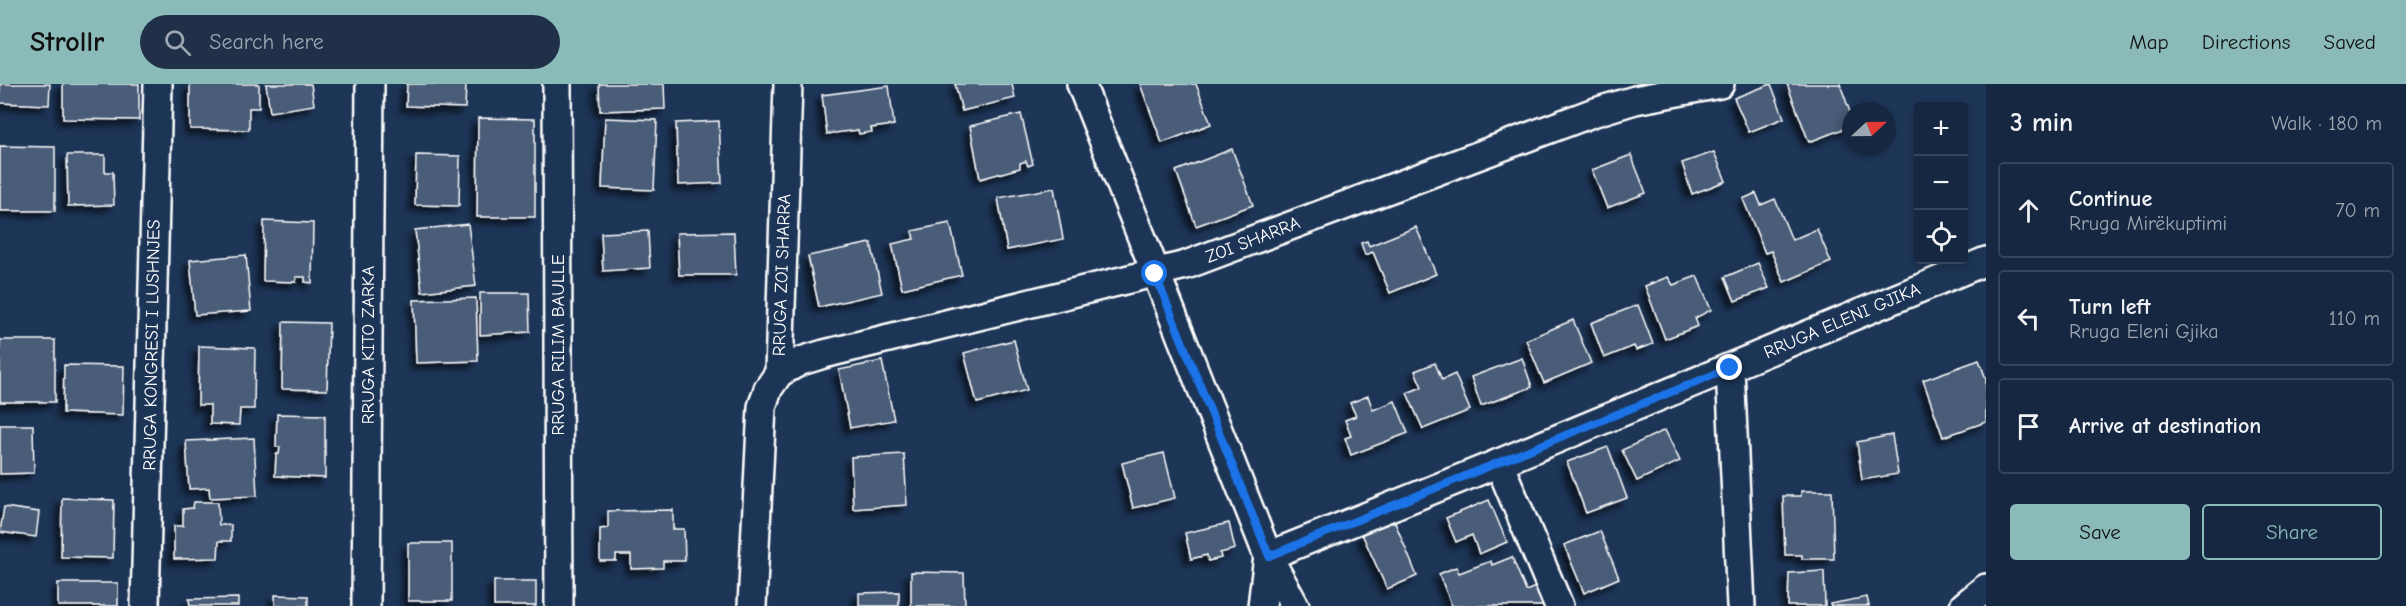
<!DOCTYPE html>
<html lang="en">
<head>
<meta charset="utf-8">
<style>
	:root { --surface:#162841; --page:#1f3048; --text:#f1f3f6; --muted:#9ea6b1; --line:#35445a; --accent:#8bbbb9 }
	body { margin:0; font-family:"Comic Neue",sans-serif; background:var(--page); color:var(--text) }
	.controls { position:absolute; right:18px; top:18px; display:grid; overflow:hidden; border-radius:6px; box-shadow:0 3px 9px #0003 }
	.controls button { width:54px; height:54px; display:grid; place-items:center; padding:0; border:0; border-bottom:2px solid var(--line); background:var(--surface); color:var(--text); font:30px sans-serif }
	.compass { position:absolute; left:1842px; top:18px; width:54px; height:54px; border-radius:50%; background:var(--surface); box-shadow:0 3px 9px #0003; rotate:68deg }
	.stop { position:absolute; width:18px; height:18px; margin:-14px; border:4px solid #1a73e8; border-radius:50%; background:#fff }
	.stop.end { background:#1a73e8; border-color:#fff; box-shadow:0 2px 6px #0008 }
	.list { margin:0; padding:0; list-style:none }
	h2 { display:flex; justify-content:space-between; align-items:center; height:78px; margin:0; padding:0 24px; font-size:26px }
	h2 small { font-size:20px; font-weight:400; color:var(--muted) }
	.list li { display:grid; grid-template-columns:39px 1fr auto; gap:18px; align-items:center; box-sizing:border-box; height:96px; margin:0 12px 12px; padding:0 12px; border:2px solid var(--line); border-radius:6px }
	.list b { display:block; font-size:22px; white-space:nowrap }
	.list p { margin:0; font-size:20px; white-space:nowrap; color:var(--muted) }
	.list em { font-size:20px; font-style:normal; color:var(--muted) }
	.actions { display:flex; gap:12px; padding:18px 24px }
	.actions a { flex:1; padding:14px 0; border:2px solid var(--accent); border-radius:6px; text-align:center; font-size:21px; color:var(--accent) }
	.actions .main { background:var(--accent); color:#111 }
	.icon { flex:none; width:33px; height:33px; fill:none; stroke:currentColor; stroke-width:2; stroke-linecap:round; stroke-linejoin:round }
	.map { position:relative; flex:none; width:1986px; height:522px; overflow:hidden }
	header { display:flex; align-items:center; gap:36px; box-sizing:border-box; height:84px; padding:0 30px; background:var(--accent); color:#111 }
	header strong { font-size:28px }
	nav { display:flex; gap:33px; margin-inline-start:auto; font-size:21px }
	.search { width:420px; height:54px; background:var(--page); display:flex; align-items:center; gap:15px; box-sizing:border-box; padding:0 21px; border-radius:33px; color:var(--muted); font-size:22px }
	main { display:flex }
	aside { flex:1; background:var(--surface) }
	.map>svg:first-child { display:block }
	.building { fill:#4a5d79; stroke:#fff; stroke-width:1.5; filter:url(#shadow) }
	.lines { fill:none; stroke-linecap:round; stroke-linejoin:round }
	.minor-casing { stroke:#fff; stroke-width:32 }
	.minor { stroke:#1d3557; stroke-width:27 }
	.route { stroke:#1a73e8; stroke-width:8 }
	.labels { text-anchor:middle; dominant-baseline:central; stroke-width:4.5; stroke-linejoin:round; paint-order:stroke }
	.street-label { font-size:18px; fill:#fff; stroke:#1d3557 }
</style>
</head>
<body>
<header>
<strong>Strollr</strong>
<div class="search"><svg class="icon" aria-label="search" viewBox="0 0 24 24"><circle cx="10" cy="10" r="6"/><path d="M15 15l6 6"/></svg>Search here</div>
<nav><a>Map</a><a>Directions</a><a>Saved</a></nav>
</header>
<main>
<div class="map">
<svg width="1986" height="522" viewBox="0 0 1986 522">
	<defs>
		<filter id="shadow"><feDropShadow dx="-5.5" dy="5.5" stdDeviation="3" flood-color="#0009"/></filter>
	</defs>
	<rect width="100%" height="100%" fill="#1d3557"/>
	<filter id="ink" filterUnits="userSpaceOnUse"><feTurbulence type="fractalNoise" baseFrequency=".0167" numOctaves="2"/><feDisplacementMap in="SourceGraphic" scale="12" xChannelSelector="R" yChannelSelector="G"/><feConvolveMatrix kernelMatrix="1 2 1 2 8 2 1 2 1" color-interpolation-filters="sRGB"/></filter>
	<g filter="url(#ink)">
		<g class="building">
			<polygon points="0,0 50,0 49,21 0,19"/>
			<polygon points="63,0 139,0 139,36 63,35"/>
			<polygon points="190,0 259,0 259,24 249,24 249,46 190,45"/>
			<polygon points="266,0 311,0 314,21 270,28"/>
			<polygon points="407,0 466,0 465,24 406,22"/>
			<polygon points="599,0 664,0 665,25 600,27"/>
			<polygon points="955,0 1012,0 1015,14 962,27"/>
			<polygon points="1140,0 1196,0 1211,40 1162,59"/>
			<polygon points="1771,0 1784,34 1749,48 1734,14"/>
			<polygon points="1787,0 1840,0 1851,31 1851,42 1809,58"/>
			<polygon points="889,2 894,41 871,44 872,48 859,50 858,46 827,50 822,11"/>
			<polygon points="1021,30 1033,80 1028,82 1026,77 1020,79 1020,84 980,95 970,42"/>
			<polygon points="478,34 535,35 535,133 477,133"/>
			<polygon points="605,34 657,36 654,106 602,104"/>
			<polygon points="719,37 722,99 678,101 676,39"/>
			<polygon points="0,62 55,63 55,127 0,127"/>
			<polygon points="1232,65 1253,121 1196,142 1176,87"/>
			<polygon points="1714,68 1726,97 1692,110 1682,79"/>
			<polygon points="67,71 105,71 105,88 113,88 114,121 68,122"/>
			<polygon points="416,71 460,72 459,122 415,121"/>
			<polygon points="1631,71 1646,109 1607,124 1592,86"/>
			<polygon points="1054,104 1063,155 1007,166 998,114"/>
			<polygon points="1756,109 1761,121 1775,115 1792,156 1817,145 1831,178 1784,198 1771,167 1765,169 1743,115"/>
			<polygon points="264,137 313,139 312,199 305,198 305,193 296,193 296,198 263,197"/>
			<polygon points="950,139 962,191 902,205 892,160 914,155 912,147"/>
			<polygon points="468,140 476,202 422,208 415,146"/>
			<polygon points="1416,143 1436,190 1390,209 1373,168 1365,171 1361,159 1367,157 1369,162"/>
			<polygon points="648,147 650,184 603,187 601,149"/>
			<polygon points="734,148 736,191 679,191 677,149"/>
			<polygon points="871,159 882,209 819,223 808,172"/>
			<polygon points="246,171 251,227 195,231 190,176"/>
			<polygon points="1758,179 1769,204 1735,217 1725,193"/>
			<polygon points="1697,192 1711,226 1695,234 1698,242 1665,255 1645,202 1668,193 1673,201"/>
			<polygon points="480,209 529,209 530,248 480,251"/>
			<polygon points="476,214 478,277 416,279 414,216"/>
			<polygon points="1638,221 1653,260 1636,266 1634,262 1604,274 1591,239"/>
			<polygon points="1573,236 1591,279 1544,299 1526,256"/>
			<polygon points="283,238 329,239 327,306 282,305"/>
			<rect x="0" y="256" width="55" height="62"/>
			<polygon points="1014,256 1027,306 977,319 964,269"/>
			<polygon points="199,262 255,264 254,325 240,325 239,341 210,340 210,321 198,321"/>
			<polygon points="1522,274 1532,303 1481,322 1471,293"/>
			<polygon points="1979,276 1986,295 1986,338 1943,353 1923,296"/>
			<polygon points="882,277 894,336 850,344 839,286"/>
			<polygon points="1435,279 1442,296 1455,290 1470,326 1423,345 1407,309 1422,303 1415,287"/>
			<polygon points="64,281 124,282 123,331 63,329"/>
			<polygon points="1368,312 1373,326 1395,317 1408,349 1351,371 1345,354 1351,352 1345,336 1356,332 1350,319"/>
			<polygon points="277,330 325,331 325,394 275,392 276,370 279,370 280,363 276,363"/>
			<polygon points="0,341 33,341 34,389 0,390"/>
			<polygon points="1665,346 1680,377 1637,397 1622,366"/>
			<polygon points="1892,351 1898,390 1862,396 1857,358"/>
			<polygon points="254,354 257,412 210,414 209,404 189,405 186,357"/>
			<polygon points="1608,363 1627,414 1586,429 1567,378"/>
			<polygon points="1164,369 1175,414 1133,424 1122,379"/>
			<polygon points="904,370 907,421 853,425 851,373"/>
			<polygon points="1801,407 1832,407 1834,475 1802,475 1802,471 1785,471 1783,412 1801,412"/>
			<polygon points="62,414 114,416 113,474 61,473"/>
			<polygon points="1489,416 1507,458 1479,470 1472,451 1456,458 1446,434"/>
			<polygon points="194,418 218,418 219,441 231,441 231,457 219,457 218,474 174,475 174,442 183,442 183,425 193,424"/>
			<polygon points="4,423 39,428 36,453 0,448"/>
			<polygon points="673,426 673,445 684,445 685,477 663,477 663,484 631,485 631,471 616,471 616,477 600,477 600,445 608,444 608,427"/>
			<polygon points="1394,436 1417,492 1387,505 1362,450"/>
			<polygon points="1229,439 1235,465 1220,469 1221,474 1208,477 1207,471 1191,475 1185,449"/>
			<polygon points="1600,447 1619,494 1584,509 1564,461"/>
			<rect x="408" y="459" width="44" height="58"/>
			<polygon points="1512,473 1526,507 1545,499 1553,522 1452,522 1439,490 1456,483 1459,489 1491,477 1492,481"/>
			<polygon points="1824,487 1825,522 1788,522 1789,489"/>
			<polygon points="911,488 964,489 965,522 911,522"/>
			<rect x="494" y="497" width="42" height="25"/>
			<rect x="58" y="499" width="60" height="23"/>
			<polygon points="899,508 899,522 859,522 859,509"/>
			<polygon points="275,511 308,512 308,522 275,522"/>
			<polygon points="1867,513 1869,522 1831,522 1830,520"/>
			<polygon points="238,514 238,522 190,522 189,515"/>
		</g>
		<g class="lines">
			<defs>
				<g id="minor">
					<polyline points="557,0 559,522"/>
					<polyline points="1081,0 1268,472 1295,522"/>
					<polyline points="1730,284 1741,522"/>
					<polyline points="779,289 801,277 824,270 1186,181 1592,29 1635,16 1720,0"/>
					<polyline points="1499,379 1559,522"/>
					<polyline points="145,522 158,0"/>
					<polyline points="366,522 370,0"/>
					<polyline points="752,522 762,323 768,305 779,289 788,0"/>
					<polyline points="1262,522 1268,472 1499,379 1986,177"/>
					<polyline points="1964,522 1986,504"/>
				</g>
			</defs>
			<use href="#minor" class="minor-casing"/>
			<use href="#minor" class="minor"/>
		</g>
	</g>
	<g class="lines" filter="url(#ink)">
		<polyline class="route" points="1155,190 1269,472 1730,284"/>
	</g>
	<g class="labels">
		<g class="street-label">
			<text transform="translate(1253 156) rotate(-21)">ZOI SHARRA</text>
			<text transform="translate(782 191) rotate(-88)">RRUGA ZOI SHARRA</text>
			<text transform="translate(1842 237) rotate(-23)">RRUGA ELENI GJIKA</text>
			<text transform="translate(152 261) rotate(-89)">RRUGA KONGRESI I LUSHNJES</text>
			<text transform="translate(368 261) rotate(-90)">RRUGA KITO ZARKA</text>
			<text transform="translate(558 261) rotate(-90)">RRUGA RILIM BAULLE</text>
		</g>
	</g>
</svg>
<div class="controls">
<button>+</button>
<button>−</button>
<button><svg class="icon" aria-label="locate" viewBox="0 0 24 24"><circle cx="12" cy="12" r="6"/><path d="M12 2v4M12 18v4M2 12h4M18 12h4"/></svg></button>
</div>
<svg class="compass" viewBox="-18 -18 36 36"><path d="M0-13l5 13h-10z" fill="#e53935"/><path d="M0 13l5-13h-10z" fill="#9ea6b1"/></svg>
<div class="stop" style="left:1155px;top:190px"></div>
<div class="stop end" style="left:1730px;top:284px"></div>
</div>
<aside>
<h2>3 min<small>Walk · 180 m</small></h2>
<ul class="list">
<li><svg class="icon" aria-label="ahead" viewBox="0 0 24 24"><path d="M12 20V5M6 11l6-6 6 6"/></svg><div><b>Continue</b><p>Rruga Mirëkuptimi</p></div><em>70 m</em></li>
<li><svg class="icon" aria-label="left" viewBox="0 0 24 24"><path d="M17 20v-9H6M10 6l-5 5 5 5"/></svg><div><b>Turn left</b><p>Rruga Eleni Gjika</p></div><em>110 m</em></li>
<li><svg class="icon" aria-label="arrive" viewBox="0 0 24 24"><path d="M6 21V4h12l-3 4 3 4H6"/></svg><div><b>Arrive at destination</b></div></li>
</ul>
<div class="actions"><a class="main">Save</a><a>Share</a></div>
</aside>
</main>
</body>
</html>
